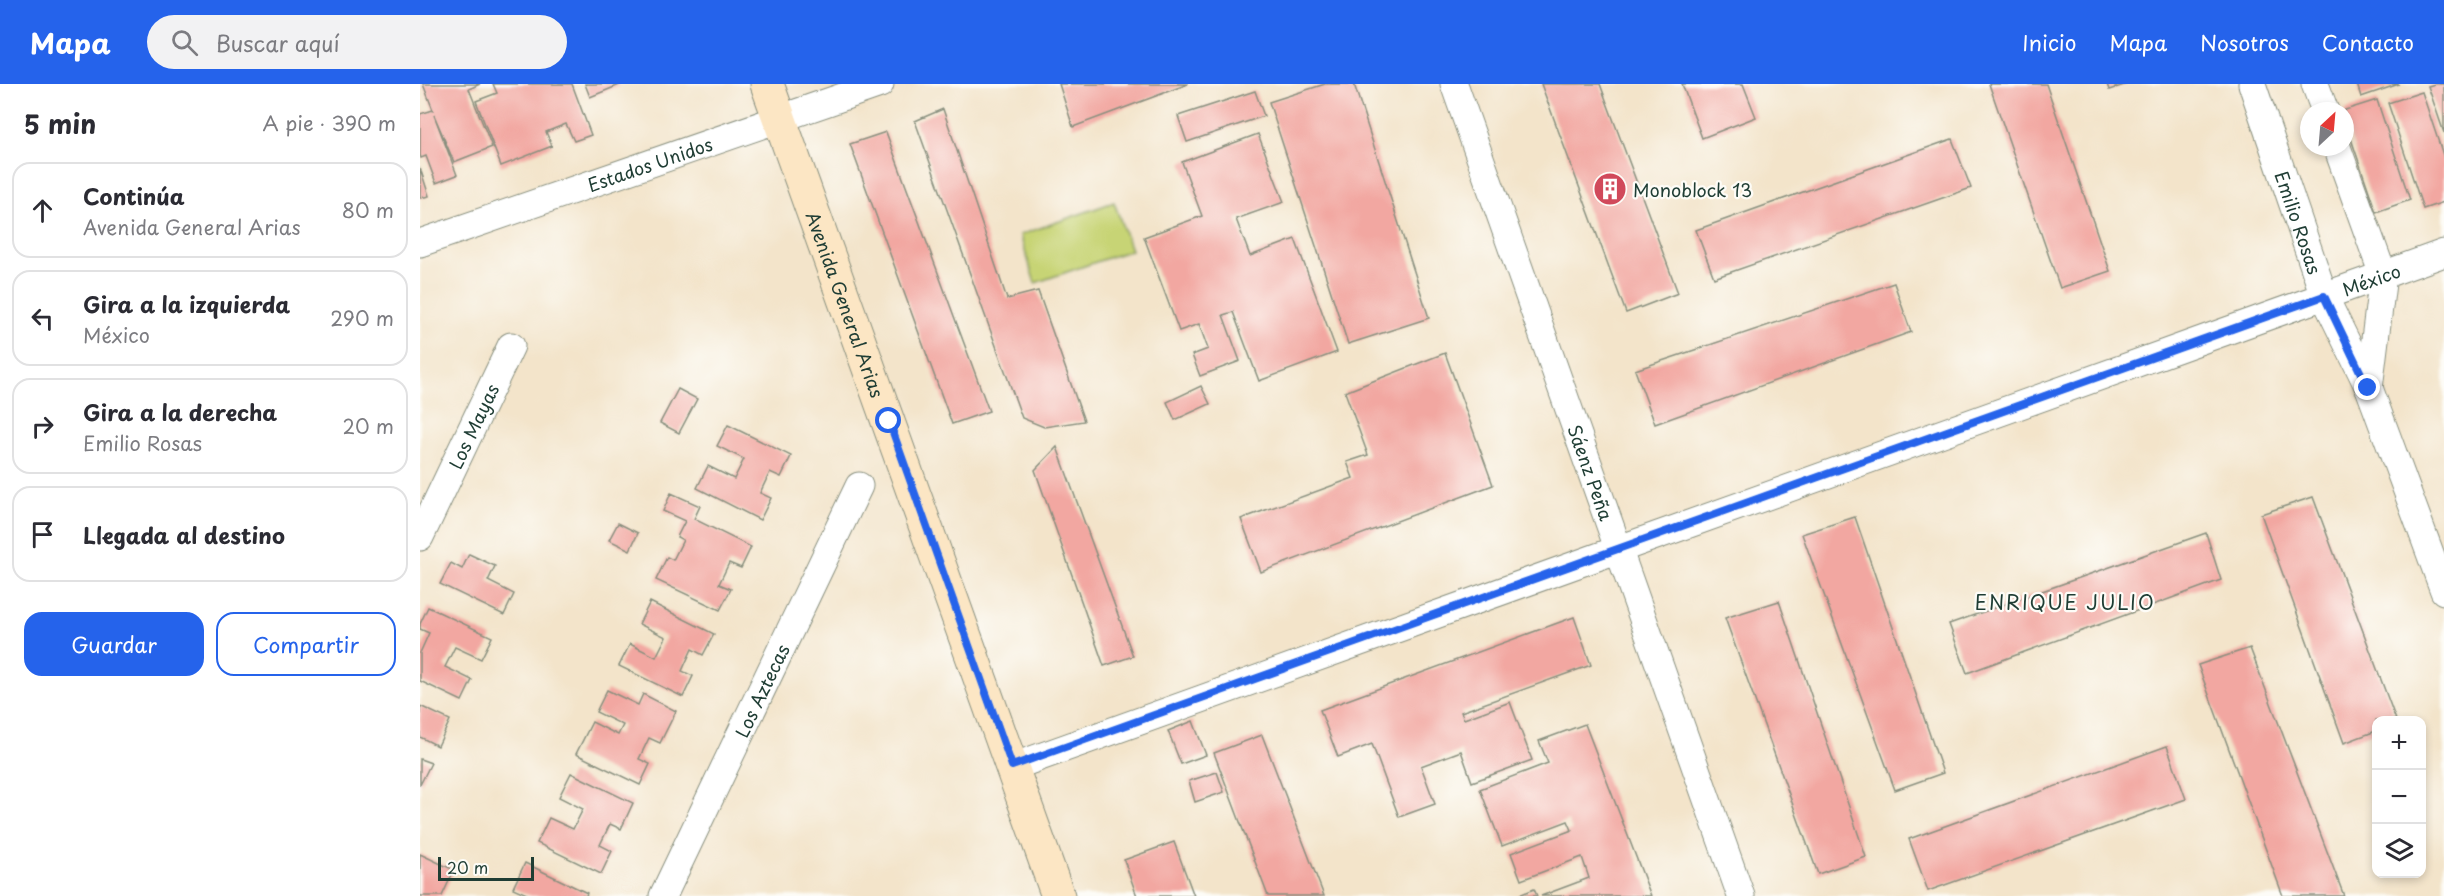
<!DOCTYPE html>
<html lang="es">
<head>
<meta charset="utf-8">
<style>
	:root { --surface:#fff; --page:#f2f2f3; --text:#2b2b33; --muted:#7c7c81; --line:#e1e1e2; --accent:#2563eb }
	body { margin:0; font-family:"Playpen Sans",sans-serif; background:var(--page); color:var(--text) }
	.controls { position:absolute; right:18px; bottom:18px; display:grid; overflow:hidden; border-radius:12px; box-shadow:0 3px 9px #0003 }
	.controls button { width:54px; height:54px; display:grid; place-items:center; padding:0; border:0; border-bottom:2px solid var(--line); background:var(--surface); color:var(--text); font:30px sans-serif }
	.compass { position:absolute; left:1880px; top:18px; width:54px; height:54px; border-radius:50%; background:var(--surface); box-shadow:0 3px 9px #0003; rotate:26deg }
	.scale { position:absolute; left:18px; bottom:15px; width:96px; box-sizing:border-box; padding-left:6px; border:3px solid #1f3d34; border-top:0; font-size:16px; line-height:21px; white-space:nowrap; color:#1f3d34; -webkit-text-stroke:4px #fdfcf7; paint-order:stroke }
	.stop { position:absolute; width:18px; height:18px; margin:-14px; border:4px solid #2563eb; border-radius:50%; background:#fff }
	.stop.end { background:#2563eb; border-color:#fff; box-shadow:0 2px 6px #0008 }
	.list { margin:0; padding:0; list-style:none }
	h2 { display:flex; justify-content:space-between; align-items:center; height:78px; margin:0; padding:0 24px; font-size:26px }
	h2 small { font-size:20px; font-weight:400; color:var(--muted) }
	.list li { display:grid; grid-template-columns:39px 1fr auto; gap:18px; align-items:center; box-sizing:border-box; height:96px; margin:0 12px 12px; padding:0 12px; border:2px solid var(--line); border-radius:18px }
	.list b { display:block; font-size:22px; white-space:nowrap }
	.list p { margin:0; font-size:20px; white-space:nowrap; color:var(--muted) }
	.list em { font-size:20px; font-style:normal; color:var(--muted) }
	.actions { display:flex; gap:12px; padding:18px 24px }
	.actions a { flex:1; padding:14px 0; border:2px solid var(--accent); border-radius:18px; text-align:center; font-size:21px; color:var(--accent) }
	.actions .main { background:var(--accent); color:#fff }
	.icon { flex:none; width:33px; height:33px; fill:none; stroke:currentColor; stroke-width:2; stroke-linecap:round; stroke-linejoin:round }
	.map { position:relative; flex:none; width:2024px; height:812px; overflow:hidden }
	header { display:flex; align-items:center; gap:36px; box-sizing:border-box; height:84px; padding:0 30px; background:var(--accent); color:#fff }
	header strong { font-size:28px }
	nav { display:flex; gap:33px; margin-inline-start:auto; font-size:21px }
	.search { width:420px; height:54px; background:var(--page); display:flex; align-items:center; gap:15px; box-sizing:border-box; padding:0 21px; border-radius:33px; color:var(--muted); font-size:22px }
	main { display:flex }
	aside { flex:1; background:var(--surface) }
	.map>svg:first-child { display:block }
	.pitch { fill:#c7d475; stroke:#738854; stroke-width:1.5 }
	.building { fill:#f2a7a1 }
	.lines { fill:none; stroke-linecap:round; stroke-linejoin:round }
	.minor-casing { stroke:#89907f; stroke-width:29 }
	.secondary-casing { stroke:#89907f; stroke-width:35 }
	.minor { stroke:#fff; stroke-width:27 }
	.secondary { stroke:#fce6c4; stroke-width:33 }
	.route { stroke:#2563eb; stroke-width:8 }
	.labels { text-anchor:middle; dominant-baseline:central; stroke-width:4.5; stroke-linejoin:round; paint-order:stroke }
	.street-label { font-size:18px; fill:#1f3d34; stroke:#fdfcf7 }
	.poi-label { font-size:18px; fill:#1f3d34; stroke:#fdfcf7; text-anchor:start }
	.neighbourhood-label { font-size:20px; letter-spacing:1.5px; fill:#1f3d34; stroke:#fdfcf7 }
</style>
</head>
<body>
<header>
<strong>Mapa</strong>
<div class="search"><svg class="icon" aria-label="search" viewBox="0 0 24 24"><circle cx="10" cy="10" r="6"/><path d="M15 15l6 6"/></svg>Buscar aquí</div>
<nav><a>Inicio</a><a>Mapa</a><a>Nosotros</a><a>Contacto</a></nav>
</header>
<main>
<aside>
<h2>5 min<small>A pie · 390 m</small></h2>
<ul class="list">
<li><svg class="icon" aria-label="ahead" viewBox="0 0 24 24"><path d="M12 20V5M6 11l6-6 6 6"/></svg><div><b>Continúa</b><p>Avenida General Arias</p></div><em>80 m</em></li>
<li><svg class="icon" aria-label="left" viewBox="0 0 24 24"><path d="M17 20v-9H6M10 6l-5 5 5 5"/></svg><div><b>Gira a la izquierda</b><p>México</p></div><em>290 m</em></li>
<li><svg class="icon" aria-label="right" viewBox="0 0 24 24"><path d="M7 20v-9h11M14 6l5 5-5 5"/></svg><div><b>Gira a la derecha</b><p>Emilio Rosas</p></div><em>20 m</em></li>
<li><svg class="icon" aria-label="arrive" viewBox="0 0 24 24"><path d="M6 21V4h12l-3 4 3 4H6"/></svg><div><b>Llegada al destino</b></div></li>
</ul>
<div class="actions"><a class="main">Guardar</a><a>Compartir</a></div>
</aside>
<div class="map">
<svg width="2024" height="812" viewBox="0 0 2024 812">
	<rect width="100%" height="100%" fill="#fdfcf7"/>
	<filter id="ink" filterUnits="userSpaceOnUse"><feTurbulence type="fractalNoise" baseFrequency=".0167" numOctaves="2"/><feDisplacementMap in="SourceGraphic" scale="12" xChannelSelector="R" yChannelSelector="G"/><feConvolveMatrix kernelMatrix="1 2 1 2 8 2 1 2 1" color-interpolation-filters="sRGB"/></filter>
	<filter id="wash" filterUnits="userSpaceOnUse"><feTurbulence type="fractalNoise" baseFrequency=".008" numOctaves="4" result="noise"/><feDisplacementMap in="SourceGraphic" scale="24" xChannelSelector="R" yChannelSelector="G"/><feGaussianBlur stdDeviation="1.35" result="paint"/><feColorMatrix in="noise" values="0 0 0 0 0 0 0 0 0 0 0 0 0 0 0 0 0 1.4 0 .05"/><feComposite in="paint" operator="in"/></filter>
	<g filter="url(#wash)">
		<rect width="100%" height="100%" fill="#f3e4ca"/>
		<polygon class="pitch" points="694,118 711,166 615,199 600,151"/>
		<g id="blocks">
			<g class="building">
				<polygon points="3,0 60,0 49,5 72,63 34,78 14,31 37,91 16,99 6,72 1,74 0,71 0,30 13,26"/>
				<polygon points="73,0 152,0 171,51 154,57 146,40 126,48 132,62 81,82 56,17 77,9"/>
				<polygon points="165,0 202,0 170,13"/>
				<polygon points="639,0 768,0 653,43"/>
				<polygon points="905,0 934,0 1009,234 928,260 849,18"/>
				<polygon points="1121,0 1180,0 1258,209 1206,229"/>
				<polygon points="1262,0 1323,0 1336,33 1282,54"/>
				<polygon points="1569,0 1626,0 1690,187 1640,204"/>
				<polygon points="1687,0 1707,0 1689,6"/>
				<polygon points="1937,0 1979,0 1941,13"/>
				<polygon points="2015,0 2024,0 2024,49 2008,2"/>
				<polygon points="835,7 844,32 767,58 758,32"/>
				<polygon points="2002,8 2024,74 2024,118 2003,125 1968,19"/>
				<polygon points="1957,16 1990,116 1956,128 1925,37 1925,26"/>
				<polygon points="523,25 587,215 618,207 664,337 624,343 602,334 495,37"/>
				<polygon points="466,48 569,327 532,340 430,60"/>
				<polygon points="838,50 864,118 816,135 830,172 875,155 917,268 839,297 813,228 803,231 820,277 780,292 772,271 788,265 779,240 759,247 724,153 782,132 762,78"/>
				<polygon points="1532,55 1551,104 1294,194 1276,146"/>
				<polygon points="0,84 9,112 0,114"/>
				<polygon points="1474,199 1491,248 1235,340 1215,286"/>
				<polygon points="1025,269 1073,401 841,488 821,435 933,394 927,378 948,371 925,308"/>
				<polygon points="781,302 790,320 755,336 747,318"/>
				<polygon points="258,305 277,315 259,349 240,339"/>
				<polygon points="308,341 371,372 361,393 350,388 340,409 351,414 340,436 277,404 288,382 314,395 324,375 297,362"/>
				<polygon points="637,363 713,572 684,582 615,386"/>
				<polygon points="251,409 280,422 274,435 331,463 321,484 309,479 299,500 311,505 300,526 236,496 247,473 253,476 263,456 257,453 265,437 243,427"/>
				<polygon points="1893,413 1976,636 1956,636 1956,647 1924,659 1841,430"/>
				<polygon points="1435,433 1523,689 1475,706 1382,450"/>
				<polygon points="198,439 218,449 210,466 189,456"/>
				<polygon points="1786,449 1801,496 1547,589 1529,540"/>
				<polygon points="49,470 75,482 68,497 94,510 84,531 20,500 31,479 42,485"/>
				<polygon points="1359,517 1446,773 1398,790 1305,534"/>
				<polygon points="230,518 294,550 283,571 272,565 262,587 273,592 263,613 199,582 210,560 236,573 246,553 219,540"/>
				<polygon points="8,523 72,553 61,575 35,563 25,583 52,596 42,617 0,597 0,569 9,549 0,545 0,540"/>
				<polygon points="1154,533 1171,581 1041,628 1044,635 1090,618 1112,676 1052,698 1041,667 1001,682 1015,720 979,733 952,660 918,673 900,626"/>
				<polygon points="1830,564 1924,812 1863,812 1778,581"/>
				<polygon points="187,606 218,621 223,610 256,627 240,659 229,654 219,675 230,680 220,701 156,670 172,638 198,651 203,641 176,628"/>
				<polygon points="0,622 30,636 18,662 0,653"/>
				<polygon points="773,637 786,671 761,680 748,647"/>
				<polygon points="1165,640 1231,812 1121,812 1169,794 1162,773 1101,796 1091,769 1152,746 1148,737 1082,762 1060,705 1128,679 1119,657"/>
				<polygon points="842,651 904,812 848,812 794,669"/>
				<polygon points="1747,662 1766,715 1508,807 1489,755"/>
				<polygon points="0,675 11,679 0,701"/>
				<polygon points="797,688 804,708 775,718 769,697"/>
				<polygon points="151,689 213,719 201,745 190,740 180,761 192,767 181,790 117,759 129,734 153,745 163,725 139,713"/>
				<polygon points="754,758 774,812 717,812 704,776"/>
				<polygon points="0,770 34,786 22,812 0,812"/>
				<polygon points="105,779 167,809 166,812 111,812 93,804"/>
				<polygon points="1114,805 1117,812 1097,812"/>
			</g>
		</g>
	</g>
	<g filter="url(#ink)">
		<use href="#blocks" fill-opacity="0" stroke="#89907f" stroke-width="1.5"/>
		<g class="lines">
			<defs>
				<g id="minor">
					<path id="s1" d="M1034,0l287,812"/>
					<path id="s2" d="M1832,0l72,212 45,92 75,203"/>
					<polyline points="1895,0 1905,27"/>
					<polyline points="1917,63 1963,191 1949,304"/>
					<path id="s3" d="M0,159l460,-159"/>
					<path id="s4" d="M0,453l91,-191"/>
					<path id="s5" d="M592,683l1432,-514"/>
					<path id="s6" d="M243,812l196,-410"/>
				</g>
				<g id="secondary">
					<path id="s7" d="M347,0l291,812"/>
				</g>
			</defs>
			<use href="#minor" class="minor-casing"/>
			<use href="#secondary" class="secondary-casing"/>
			<use href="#minor" class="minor"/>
			<use href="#secondary" class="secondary"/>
		</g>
	</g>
	<g class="lines" filter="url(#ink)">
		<polyline class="route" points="469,337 592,682 1904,212 1948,304"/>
	</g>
	<defs>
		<symbol id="building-disc" viewBox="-11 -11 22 22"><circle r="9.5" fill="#d1495b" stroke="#fdfcf7"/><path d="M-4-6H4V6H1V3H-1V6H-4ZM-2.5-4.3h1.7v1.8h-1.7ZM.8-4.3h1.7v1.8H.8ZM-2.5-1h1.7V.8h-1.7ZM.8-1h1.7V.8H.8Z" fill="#fff"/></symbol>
	</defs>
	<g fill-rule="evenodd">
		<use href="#building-disc" x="1171" y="86" width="38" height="38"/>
	</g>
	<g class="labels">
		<g class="street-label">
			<text stroke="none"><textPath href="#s3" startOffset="243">Estados Unidos</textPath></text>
			<text stroke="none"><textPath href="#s2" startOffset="146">Emilio Rosas</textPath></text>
			<text stroke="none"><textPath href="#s5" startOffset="1444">México</textPath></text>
			<text stroke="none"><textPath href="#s7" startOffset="234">Avenida General Arias</textPath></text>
			<text stroke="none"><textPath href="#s4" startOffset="123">Los Mayas</textPath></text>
			<text stroke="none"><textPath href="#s1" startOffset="412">Sáenz Peña</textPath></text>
			<text stroke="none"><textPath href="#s6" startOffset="228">Los Aztecas</textPath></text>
		</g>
		<g class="poi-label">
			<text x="1213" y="105">Monoblock 13</text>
		</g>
		<g class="neighbourhood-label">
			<text x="1645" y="518">ENRIQUE JULIO</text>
		</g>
	</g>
</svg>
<div class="controls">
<button>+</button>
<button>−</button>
<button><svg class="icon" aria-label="layers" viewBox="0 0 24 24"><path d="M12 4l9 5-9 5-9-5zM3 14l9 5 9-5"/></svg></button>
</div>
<svg class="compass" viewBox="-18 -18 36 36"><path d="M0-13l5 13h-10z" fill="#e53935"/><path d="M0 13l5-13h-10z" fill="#7c7c81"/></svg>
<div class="scale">20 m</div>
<div class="stop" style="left:469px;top:337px"></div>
<div class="stop end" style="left:1948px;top:304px"></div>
</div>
</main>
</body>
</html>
